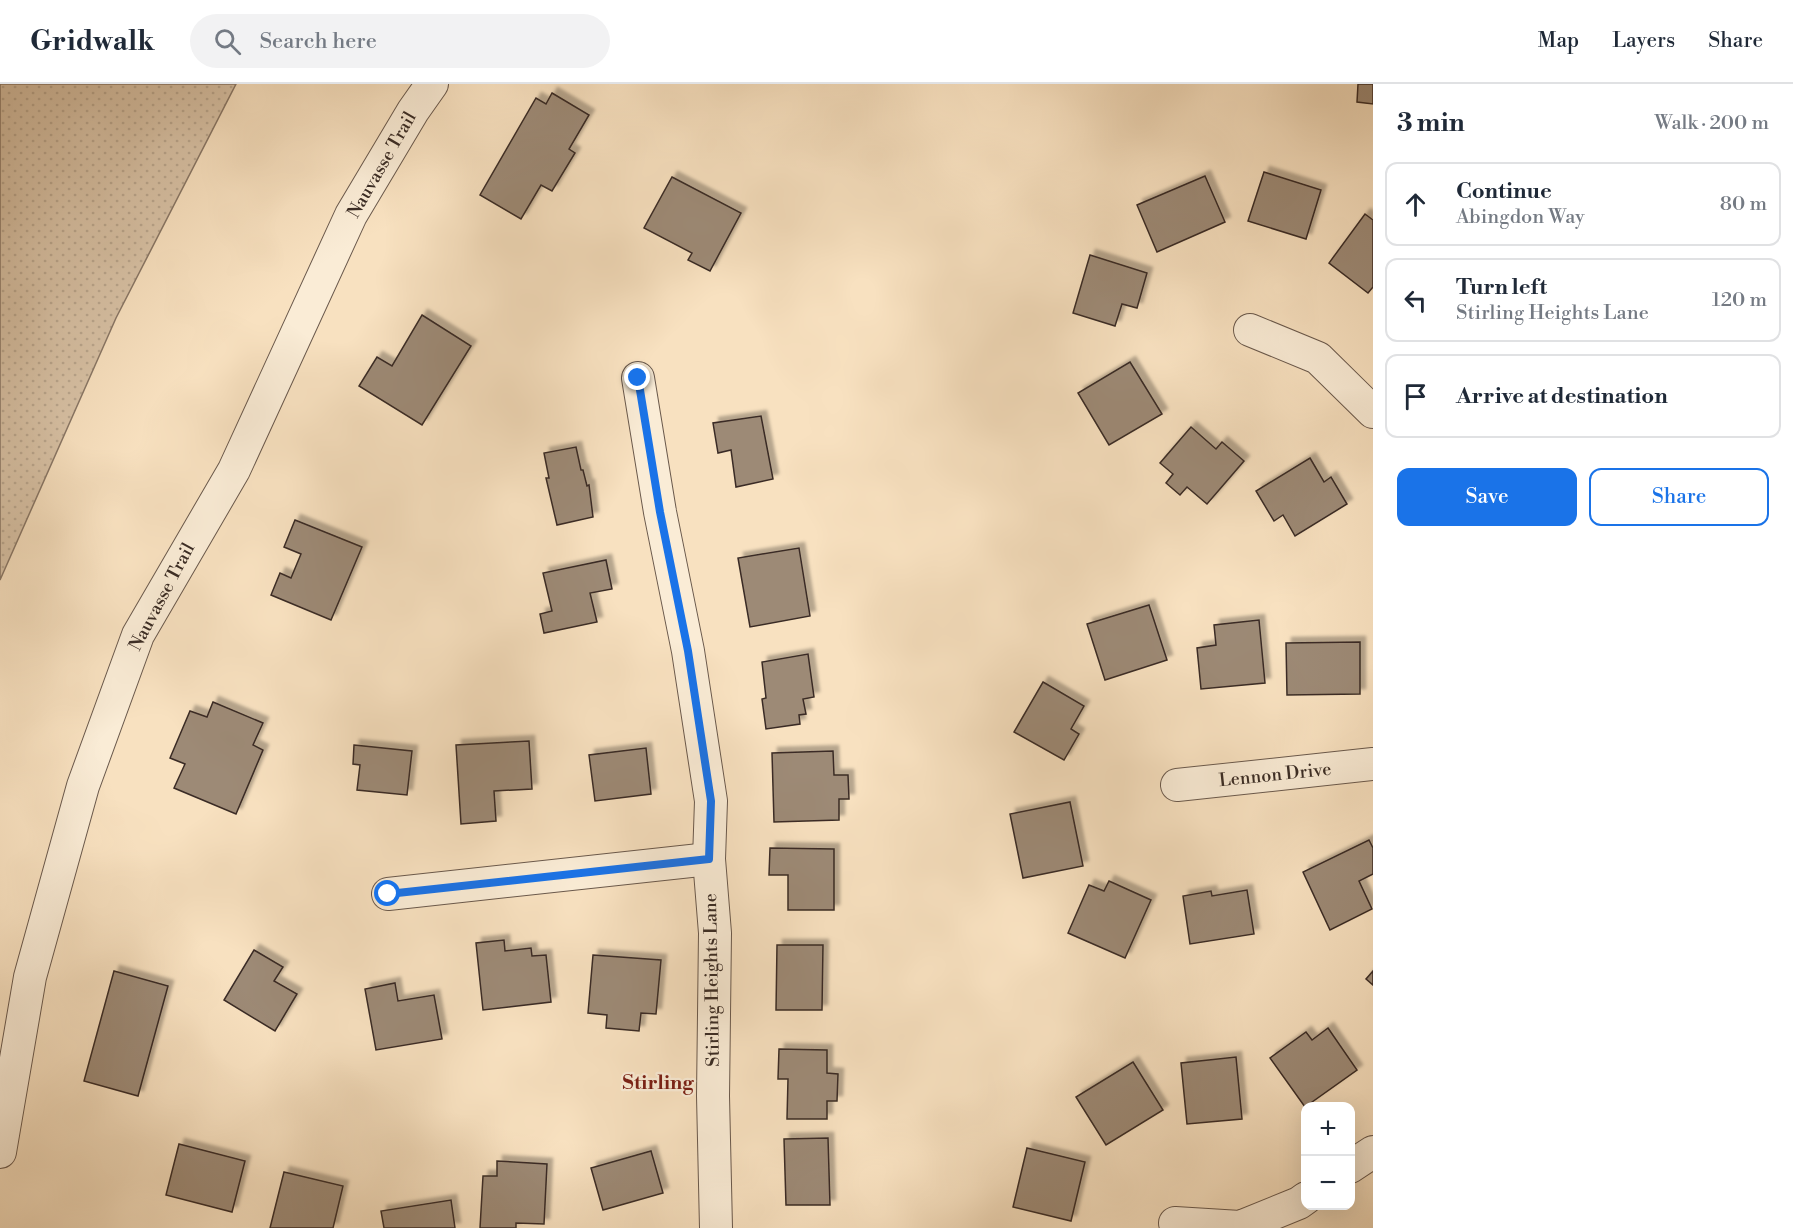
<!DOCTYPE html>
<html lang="en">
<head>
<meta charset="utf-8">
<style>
	:root { --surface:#fff; --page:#f2f2f3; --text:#1f2937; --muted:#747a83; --line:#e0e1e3; --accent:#1a73e8 }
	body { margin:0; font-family:"Libre Bodoni",serif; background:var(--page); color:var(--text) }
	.controls { position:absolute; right:18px; bottom:18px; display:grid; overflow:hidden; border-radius:12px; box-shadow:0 6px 24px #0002 }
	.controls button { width:54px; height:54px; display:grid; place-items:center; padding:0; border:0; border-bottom:2px solid var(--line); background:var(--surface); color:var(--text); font:30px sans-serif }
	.stop { position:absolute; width:18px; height:18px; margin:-14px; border:4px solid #1a73e8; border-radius:50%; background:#fff }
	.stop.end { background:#1a73e8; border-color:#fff; box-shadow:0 2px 6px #0008 }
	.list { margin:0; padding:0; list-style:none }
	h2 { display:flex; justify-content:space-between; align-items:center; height:78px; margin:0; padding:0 24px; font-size:26px }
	h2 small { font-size:20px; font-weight:400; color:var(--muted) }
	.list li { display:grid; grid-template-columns:39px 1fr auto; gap:18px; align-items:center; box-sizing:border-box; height:84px; margin:0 12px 12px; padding:0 12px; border:2px solid var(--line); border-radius:12px }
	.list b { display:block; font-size:22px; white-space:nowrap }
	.list p { margin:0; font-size:20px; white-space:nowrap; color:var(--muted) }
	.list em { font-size:20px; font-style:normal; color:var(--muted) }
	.actions { display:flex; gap:12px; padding:18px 24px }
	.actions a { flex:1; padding:14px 0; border:2px solid var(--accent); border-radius:12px; text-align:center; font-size:21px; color:var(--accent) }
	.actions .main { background:var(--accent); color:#fff }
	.icon { flex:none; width:33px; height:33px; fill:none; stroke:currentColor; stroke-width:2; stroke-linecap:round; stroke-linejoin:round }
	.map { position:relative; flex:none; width:1373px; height:1144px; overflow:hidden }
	header { display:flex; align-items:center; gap:36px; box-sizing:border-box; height:84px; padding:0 30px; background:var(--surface); border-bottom:2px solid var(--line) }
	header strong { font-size:28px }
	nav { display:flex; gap:33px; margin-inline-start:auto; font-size:21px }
	.search { width:420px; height:54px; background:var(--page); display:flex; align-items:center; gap:15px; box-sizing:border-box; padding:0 21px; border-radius:33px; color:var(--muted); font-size:22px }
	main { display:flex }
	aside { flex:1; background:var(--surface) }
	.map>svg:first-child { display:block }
	.grass { fill:url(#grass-dots); stroke:#897766; stroke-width:1.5 }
	.building { fill:#9d8a76; stroke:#3a2c25; stroke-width:1.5; filter:url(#shadow) }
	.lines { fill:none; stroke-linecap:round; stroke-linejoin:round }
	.minor-casing { stroke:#6a594c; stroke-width:34 }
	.minor { stroke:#faecd6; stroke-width:32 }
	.route { stroke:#1a73e8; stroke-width:8 }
	.labels { text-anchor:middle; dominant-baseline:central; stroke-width:4.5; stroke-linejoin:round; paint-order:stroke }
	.street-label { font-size:18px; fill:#3a2c25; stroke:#faecd6 }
	.neighbourhood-label { font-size:20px; font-weight:bold; fill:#7a1f14; stroke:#faecd6 }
</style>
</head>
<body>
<header>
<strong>Gridwalk</strong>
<div class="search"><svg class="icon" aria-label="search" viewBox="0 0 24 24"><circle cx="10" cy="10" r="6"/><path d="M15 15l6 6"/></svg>Search here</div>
<nav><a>Map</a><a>Layers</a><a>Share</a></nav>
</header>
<main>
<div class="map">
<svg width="1373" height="1144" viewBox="0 0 1373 1144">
	<defs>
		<pattern id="grass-dots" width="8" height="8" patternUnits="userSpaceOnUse" patternTransform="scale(1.5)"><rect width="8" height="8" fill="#d8c2a6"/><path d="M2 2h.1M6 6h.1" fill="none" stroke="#baa78f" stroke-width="1.8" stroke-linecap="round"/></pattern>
		<filter id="shadow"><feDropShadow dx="5.5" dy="-5.5" stdDeviation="1.5" flood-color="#0004"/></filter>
	</defs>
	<rect width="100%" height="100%" fill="#f8e1c0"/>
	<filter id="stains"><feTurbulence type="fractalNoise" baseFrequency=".00333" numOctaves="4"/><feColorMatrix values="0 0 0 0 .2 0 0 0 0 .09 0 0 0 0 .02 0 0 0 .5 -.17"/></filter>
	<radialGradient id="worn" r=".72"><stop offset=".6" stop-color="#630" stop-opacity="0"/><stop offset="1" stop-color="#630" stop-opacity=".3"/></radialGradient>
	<polygon class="grass" points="0,0 236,0 116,234 0,496"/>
	<g class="building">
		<polygon points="1358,0 1373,0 1373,20 1357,18"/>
		<polygon points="552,9 589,31 569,65 575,69 552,107 541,101 521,135 480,111 536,14 546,20"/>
		<polygon points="1264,88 1321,106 1306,155 1248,137"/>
		<polygon points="1205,92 1225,138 1157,168 1137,121"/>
		<polygon points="672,93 741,129 710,187 688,176 692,169 644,144"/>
		<polygon points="1365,130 1373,136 1373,203 1368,209 1329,179"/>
		<polygon points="1090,171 1147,189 1137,224 1122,220 1115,242 1073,229"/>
		<polygon points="422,231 471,262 422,341 359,302 377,273 392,282"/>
		<polygon points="1130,278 1162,330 1109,361 1078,309"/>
		<polygon points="761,332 773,395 736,403 731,366 718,369 713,339"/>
		<polygon points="1191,343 1216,365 1222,358 1244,377 1207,420 1187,403 1180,411 1166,399 1173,390 1160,379"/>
		<polygon points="576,363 581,386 583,386 587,402 589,401 593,433 557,441 546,394 549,394 544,369"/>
		<polygon points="1310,374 1324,398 1331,393 1347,420 1295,452 1283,431 1274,437 1256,407"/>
		<polygon points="295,436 362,463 331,536 271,511 280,489 291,494 301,470 284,463"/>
		<polygon points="799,464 810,532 750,543 738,474"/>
		<polygon points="606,476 612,505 590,509 597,538 544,549 540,530 552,527 543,489"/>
		<polygon points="1149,521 1167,576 1105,596 1087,540"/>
		<polygon points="1259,536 1265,599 1201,605 1197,564 1216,561 1214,541"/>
		<polygon points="1360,558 1360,610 1287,611 1286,559"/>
		<polygon points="808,570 814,613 803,615 806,630 799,631 800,640 766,645 762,615 766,614 762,578"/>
		<polygon points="1043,598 1084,622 1071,645 1079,650 1064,676 1014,648"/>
		<polygon points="213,618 263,639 253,661 263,666 236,730 174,704 185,680 170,674 190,627 207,633"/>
		<polygon points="529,657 532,705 494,707 496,737 461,740 456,661"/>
		<polygon points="354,661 412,667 407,711 357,706 360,681 353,680"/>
		<polygon points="646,664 651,710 595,717 589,671"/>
		<polygon points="833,667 834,691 848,691 849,715 839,715 839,736 774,738 772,669"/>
		<polygon points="1070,718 1083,782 1023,794 1010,730"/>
		<polygon points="1369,756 1373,764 1373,790 1359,797 1372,825 1330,846 1303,788"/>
		<polygon points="770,764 834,765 834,826 788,826 788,791 769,791"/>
		<polygon points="1109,797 1151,816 1125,874 1068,849 1089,801 1104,807"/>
		<polygon points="1247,806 1254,850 1190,860 1183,812 1211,807 1212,812"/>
		<polygon points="504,856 505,867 531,864 532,872 546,871 551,918 483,926 476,859"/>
		<polygon points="777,861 823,861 822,926 776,926"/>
		<polygon points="254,866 283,883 274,897 297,910 275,947 224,916"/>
		<polygon points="593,871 661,876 656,930 641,929 639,947 606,944 607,931 588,929"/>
		<polygon points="114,887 168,902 138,1012 84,997"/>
		<polygon points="1373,887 1373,901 1366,895"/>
		<polygon points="395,899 398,917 434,911 442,955 376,966 365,905"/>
		<polygon points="1328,944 1357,986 1305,1023 1270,974 1306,948 1312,956"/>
		<polygon points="779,965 827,966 827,989 838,990 837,1017 827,1017 827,1035 787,1035 788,995 778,995"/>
		<polygon points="1236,973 1242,1035 1187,1040 1181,979"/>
		<polygon points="1133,978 1163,1026 1106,1061 1076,1013"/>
		<polygon points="828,1054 830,1121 786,1121 784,1055"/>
		<polygon points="179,1060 245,1077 232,1128 166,1111"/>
		<polygon points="1027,1064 1085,1078 1071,1137 1013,1123"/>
		<polygon points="651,1067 663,1109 603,1126 591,1084"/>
		<polygon points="497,1077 547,1080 544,1140 516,1139 516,1144 480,1144 483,1092 497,1092"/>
		<polygon points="284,1088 343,1102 333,1144 270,1144"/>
		<polygon points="451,1116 455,1144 384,1144 381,1127"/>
	</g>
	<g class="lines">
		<defs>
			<g id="minor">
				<polyline points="1250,246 1318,274 1373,328"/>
				<polyline points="638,294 660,428 688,567 711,717 709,775 715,849 713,1012 716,1144"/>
				<polyline points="1177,701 1373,680"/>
				<polyline points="388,810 709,775"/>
				<polyline points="0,1068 30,893 83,702 138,551 234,386 351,131 413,27 432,0"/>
				<polyline points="1350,1083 1373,1068"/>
				<polyline points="1175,1139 1240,1143 1299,1119 1306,1114"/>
			</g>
		</defs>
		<use href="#minor" class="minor-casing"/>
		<use href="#minor" class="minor"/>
	</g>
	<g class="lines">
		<polyline class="route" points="388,810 709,775 711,717 688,567 660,428 638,294"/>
	</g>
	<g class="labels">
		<g class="street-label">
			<text transform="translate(382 81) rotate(-60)">Nauvasse Trail</text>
			<text transform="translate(162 513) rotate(-62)">Nauvasse Trail</text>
			<text transform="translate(1275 691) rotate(-6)">Lennon Drive</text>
			<text transform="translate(712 896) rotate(-91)">Stirling Heights Lane</text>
		</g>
		<g class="neighbourhood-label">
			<text x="658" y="999">Stirling</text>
		</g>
	</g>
	<rect width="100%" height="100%" filter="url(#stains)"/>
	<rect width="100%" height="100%" fill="url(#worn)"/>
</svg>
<div class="controls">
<button>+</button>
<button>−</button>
</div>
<div class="stop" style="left:388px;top:810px"></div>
<div class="stop end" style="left:638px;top:294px"></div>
</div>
<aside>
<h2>3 min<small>Walk · 200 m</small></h2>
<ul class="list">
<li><svg class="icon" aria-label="ahead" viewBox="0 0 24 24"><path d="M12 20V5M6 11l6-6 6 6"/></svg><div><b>Continue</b><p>Abingdon Way</p></div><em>80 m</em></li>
<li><svg class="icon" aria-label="left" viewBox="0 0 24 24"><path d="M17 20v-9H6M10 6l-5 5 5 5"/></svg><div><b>Turn left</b><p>Stirling Heights Lane</p></div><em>120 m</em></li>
<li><svg class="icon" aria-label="arrive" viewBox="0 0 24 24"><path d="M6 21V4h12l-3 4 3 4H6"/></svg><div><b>Arrive at destination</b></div></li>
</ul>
<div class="actions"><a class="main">Save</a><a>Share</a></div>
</aside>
</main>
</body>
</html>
